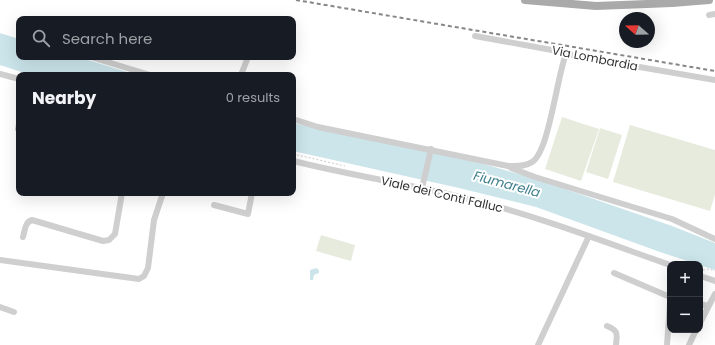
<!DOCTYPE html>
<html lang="en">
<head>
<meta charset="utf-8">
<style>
	:root { --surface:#171b24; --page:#20242c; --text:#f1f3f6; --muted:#9ea1a6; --line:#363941 }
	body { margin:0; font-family:Poppins,sans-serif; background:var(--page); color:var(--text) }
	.controls { position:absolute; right:12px; bottom:12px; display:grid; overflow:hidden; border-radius:8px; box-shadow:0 4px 16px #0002 }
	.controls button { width:36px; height:36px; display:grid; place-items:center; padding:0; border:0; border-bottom:1px solid var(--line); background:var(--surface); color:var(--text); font:20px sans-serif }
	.compass { position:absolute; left:619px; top:12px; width:36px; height:36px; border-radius:50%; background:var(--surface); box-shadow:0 4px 16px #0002; rotate:290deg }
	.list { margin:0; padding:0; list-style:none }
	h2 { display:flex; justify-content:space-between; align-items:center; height:52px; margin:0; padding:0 16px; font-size:17px }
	h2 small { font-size:13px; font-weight:400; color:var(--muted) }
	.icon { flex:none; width:22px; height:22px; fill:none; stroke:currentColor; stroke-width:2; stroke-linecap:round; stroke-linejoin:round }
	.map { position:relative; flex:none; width:715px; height:345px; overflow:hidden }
	.search { position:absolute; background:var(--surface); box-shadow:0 4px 16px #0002; left:16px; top:16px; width:280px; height:44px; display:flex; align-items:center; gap:10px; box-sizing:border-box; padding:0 14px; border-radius:8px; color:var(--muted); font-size:15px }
	.panel { position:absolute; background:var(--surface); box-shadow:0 4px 16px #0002; left:16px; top:72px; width:280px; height:124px; border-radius:8px }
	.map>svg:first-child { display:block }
	.green { fill:#e7ebdd }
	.water { fill:#cbe5eb }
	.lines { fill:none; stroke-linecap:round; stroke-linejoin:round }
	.path { stroke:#ccc; stroke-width:1; stroke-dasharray:2 2; stroke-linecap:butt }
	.minor { stroke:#cfcfcf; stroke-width:6 }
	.major { stroke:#aaa; stroke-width:8 }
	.rail { stroke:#878787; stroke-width:2; stroke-dasharray:4 3; stroke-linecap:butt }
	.labels { text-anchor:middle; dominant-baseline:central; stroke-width:4; stroke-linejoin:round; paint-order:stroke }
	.street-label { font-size:12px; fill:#323232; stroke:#fff }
	.water-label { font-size:13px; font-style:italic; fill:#3e7e8c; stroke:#fff }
</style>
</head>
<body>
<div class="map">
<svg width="715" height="345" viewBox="0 0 715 345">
	<rect width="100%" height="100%" fill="#fff"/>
	<g class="green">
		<polygon points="562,117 599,129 581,181 545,169"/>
		<polygon points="630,125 715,150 715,195 710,211 613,182"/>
		<polygon points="600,128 622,135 608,179 586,172"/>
		<polygon points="321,235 355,245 351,261 316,251"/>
	</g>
	<g class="water">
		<polygon points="0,33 19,39 19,57 78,57 137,75 31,75 0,65"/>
		<polygon points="293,123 480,163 536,179 672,226 715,243 715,270 660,252 536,207 459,188 293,151"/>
		<polygon points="316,268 319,270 319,273 314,275 313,280 310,280 310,270"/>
	</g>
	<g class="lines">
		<g class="path">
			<polyline points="293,154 345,166"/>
			<polyline points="676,261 683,264"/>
			<polyline points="703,270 709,269 715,271"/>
		</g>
		<g class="minor">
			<polyline points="709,15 715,14"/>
			<polyline points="475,36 552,50 576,56 715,80"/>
			<polyline points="91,57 150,75"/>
			<polyline points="0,74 19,79"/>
			<polyline points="241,75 248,57"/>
			<path d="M293,119l25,8 190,39c8,0 17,1 24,-4 17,-10 25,-86 34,-108"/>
			<polyline points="18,129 19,124"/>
			<path d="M293,161c57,14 115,23 172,37 70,17 137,43 205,67"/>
			<polyline points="511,168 535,177 672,219 715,239"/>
			<polyline points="422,188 431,149"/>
			<polyline points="214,205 248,214 252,193"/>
			<path d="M23,237c2,-7 2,-15 9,-17l71,21 6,-1 6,-6 7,-41"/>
			<polyline points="0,260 139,279 144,276 148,268 154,220 163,193"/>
			<polyline points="614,273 670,297"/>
			<polyline points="700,276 715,281"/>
			<polyline points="700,304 708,306"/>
			<polyline points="0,307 14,312"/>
			<polyline points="700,323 715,294"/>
			<path d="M607,326c12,5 10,8 9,19"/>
			<polyline points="538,345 589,236"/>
			<polyline points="667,345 670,303"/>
			<polyline points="689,345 696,330"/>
		</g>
		<polyline class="major" points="525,0 596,6 672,3 709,0"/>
		<polyline class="rail" points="296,0 715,71"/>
	</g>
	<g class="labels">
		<g class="street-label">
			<text transform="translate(595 58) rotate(11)">Via Lombardia</text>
			<text transform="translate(442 194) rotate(13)">Viale dei Conti Falluc</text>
		</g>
		<g class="water-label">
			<text transform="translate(507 184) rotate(15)">Fiumarella</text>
		</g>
	</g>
</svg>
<div class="controls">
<button>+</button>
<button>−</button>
</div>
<svg class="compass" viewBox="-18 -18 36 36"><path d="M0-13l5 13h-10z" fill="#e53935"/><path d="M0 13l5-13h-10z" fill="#9ea1a6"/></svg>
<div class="search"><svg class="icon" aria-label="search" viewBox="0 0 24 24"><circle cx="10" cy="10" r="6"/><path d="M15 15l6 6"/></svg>Search here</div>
<section class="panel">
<h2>Nearby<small>0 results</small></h2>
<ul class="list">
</ul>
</section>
</div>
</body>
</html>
